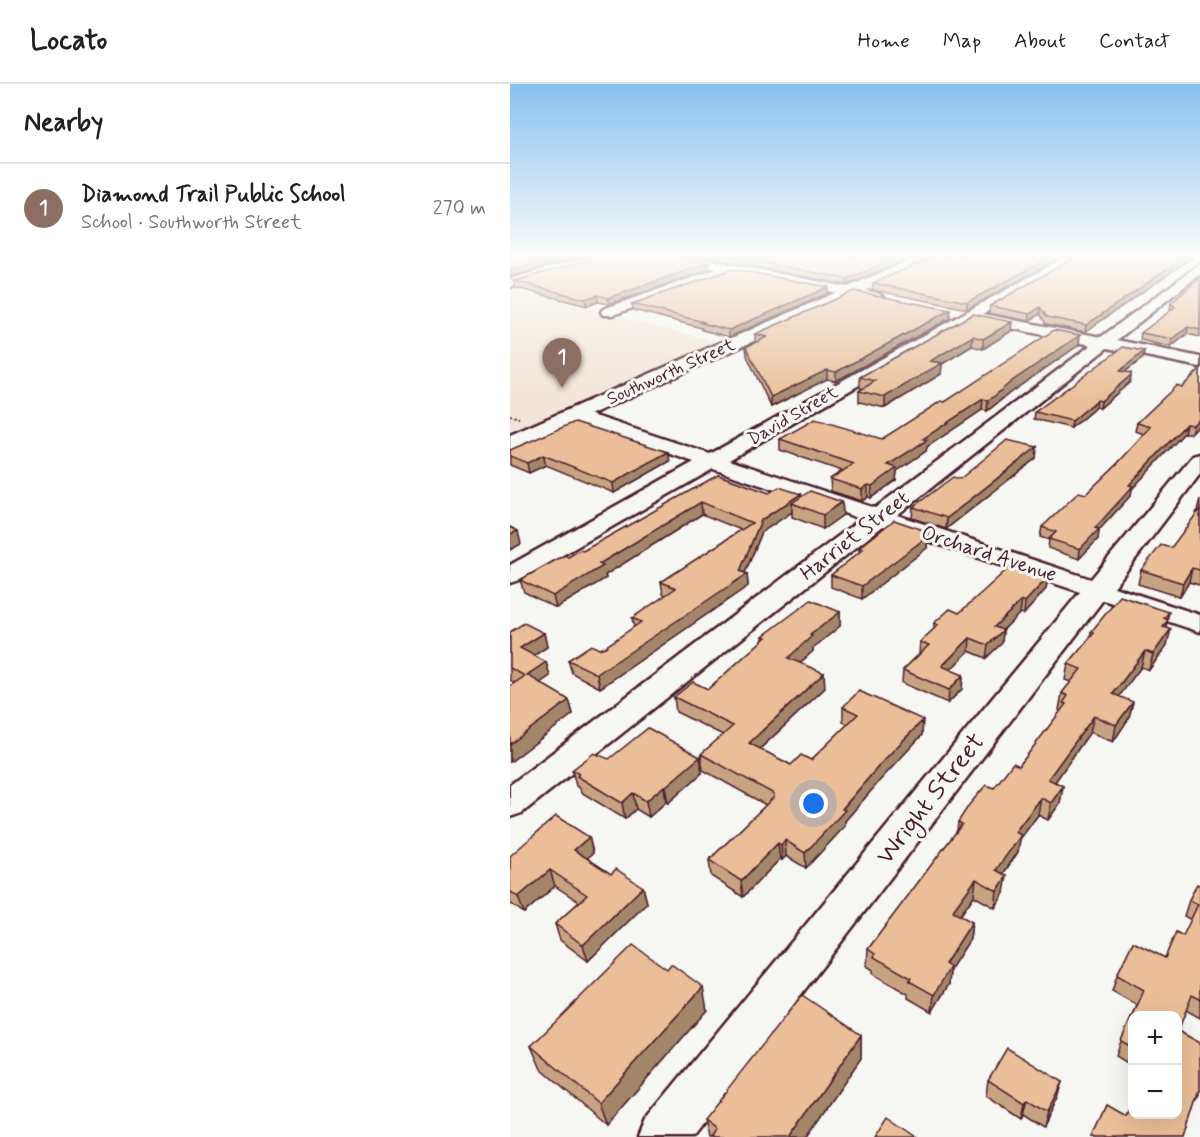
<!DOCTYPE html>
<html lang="en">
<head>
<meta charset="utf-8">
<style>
	:root { --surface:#fff; --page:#f6f6f6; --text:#202124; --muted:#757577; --line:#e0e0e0; --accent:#0f766e }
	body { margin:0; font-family:Mynerve,sans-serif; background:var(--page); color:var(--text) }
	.controls { position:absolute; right:18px; bottom:18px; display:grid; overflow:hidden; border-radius:12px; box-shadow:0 6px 24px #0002 }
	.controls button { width:54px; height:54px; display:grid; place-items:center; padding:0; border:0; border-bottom:2px solid var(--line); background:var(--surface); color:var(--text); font:30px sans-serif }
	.you { position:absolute; left:304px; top:720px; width:21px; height:21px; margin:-15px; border:4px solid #fff; border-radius:50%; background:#1a73e8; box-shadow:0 0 0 9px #1a73e833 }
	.badge { display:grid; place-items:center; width:39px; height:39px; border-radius:50%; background:var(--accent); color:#fff; font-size:20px; font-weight:700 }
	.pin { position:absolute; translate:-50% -50px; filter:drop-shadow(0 2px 3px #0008) }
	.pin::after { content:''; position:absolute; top:32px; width:21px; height:18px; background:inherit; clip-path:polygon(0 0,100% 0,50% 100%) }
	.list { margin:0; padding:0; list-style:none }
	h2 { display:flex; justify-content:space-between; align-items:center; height:78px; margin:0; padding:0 24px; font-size:26px }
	h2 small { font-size:20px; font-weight:400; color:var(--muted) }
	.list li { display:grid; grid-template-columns:39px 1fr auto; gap:18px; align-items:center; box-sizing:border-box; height:90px; padding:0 24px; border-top:2px solid var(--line) }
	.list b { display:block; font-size:22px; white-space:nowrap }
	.list p { margin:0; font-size:20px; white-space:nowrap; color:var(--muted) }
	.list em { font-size:20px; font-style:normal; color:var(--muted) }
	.map { position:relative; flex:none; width:690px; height:1053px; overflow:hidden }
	header { display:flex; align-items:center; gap:36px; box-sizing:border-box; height:84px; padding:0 30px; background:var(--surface); border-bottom:2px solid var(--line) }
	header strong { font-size:28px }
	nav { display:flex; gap:33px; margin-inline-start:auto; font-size:21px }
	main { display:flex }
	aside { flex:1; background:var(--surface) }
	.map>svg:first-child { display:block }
	.built { fill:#f2e5d7 }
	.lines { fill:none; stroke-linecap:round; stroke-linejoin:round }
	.minor-casing { stroke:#4a1f2b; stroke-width:5 }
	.major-casing { stroke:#4a1f2b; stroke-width:5 }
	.path { stroke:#4a1f2b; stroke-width:2; stroke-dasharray:2 2; stroke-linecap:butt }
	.minor { fill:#f6f6f2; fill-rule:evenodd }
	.major { fill:#f6f6f2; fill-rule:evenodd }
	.wall { fill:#c8a383; stroke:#4a1f2b; stroke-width:1.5 }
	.shaded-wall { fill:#a3856a; stroke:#4a1f2b; stroke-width:1.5 }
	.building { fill:#e9be98; stroke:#4a1f2b; stroke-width:1.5 }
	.labels { text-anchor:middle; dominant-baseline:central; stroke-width:6; stroke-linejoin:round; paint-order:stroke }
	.far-street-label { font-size:18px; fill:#4a1f2b; stroke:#f6f6f2 }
	.street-label { font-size:21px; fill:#4a1f2b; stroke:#f6f6f2 }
	.near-street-label { font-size:26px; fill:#4a1f2b; stroke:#f6f6f2 }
</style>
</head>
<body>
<header>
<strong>Locato</strong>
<nav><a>Home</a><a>Map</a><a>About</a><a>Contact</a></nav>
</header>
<main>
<aside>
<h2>Nearby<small></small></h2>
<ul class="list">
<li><span class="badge" style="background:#8d6e63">1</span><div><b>Diamond Trail Public School</b><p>School · Southworth Street</p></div><em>270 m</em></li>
</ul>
</aside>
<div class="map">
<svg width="690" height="1053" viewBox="0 0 690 1053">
	<rect width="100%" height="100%" fill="#f6f6f2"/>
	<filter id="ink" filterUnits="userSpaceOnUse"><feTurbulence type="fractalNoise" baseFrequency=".0167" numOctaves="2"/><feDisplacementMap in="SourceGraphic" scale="12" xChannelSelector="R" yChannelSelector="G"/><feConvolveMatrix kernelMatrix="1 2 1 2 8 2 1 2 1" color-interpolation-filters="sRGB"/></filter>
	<g filter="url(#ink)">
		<polygon class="built" points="0,205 208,258 0,350"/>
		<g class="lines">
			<defs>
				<g id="minor">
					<polygon points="80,172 98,172 96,175 0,203 0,195"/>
					<polygon points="157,172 180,172 367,209 374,213 367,217 223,188 103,231 93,231 91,228 93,225 207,185 159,175"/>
					<path d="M557,172h14l-98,58 118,23 99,-73v10l-83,66 83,17v10l-93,-19 -210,167 194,64 102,-123 7,-2v20l-86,113 86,28v17l-97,-32 -411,537h-54l7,-17 435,-528 -197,-66 -361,287 -12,4v-32l351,-266 -148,-50 -194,111 -9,3v-18l184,-103 -128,-43 -2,-4 2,-4h14l130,43zM462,236l119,25 -216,163 -146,-48z"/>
				</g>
				<polygon id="major" points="409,172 429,172 426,175 0,367 0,351"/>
			</defs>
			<use href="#minor" class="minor-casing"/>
			<use href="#major" class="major-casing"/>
			<polyline class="path" points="0,331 9,334"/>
			<use href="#minor" class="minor"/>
			<use href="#major" class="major"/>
		</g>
		<g class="wall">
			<polygon points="190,172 404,172 337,201"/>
			<polygon points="426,172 553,172 457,225 363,206 363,199"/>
			<polygon points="567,172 684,172 575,248 536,240 530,230 519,237 479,229 480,222"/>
			<polygon points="198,179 199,186 99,220 88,218 77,222 6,204 4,197"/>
			<polygon points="690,194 690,253 677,250 661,263 630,256 631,249 661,227 660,225 661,219"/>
			<polygon points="318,203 318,209 219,253 192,246 192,244 123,226 122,220"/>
			<polygon points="463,230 501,247 473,265 462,262 432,280 431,290 375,324 349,318 349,307 353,305 350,304 350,293"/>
			<polygon points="440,234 326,297 317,295 261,323 237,272 236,263 245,258 245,250"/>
			<polygon points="569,261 501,308 481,324 477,327 472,326 417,363 416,367 387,387 386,396 361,414 358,413 352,417 321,407 320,395 332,387 270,366 270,355 372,355 435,318"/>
			<polygon points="634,267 633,274 615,288 621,289 620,298 590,324 586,323 561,344 524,335 525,328"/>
			<polygon points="690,285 690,340 681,349 674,349 622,405 621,411 589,446 588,455 569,475 538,464 539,456 530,453 532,443 576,410 608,379 635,350 625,347 627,339 672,303"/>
			<polygon points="527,363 526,374 436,445 402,434 403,423 450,395"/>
			<polygon points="0,366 160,377 104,409 36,381 19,389 0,381"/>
			<polygon points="208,391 259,409 291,410 291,413 332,418 333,431 313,445 282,433 282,428 252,448 235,489 237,490 238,502 90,604 62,589 58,576 95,563 124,543 122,534 156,511 153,510 151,498 231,446 192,430 95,491 96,494 46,524 14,508 10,496 58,473 73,467"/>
			<polygon points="690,415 690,499 689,501 679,498 670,513 628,500 631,486 661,464 687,430 686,430"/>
			<polygon points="418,459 417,460 417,464 352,515 321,503 321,491 349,469 349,464"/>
			<polygon points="538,493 536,505 514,530 510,529 493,546 492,559 476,574 459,567 440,586 453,591 452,605 438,619 392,599 393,586 409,570 410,558 424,545 424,539"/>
			<polygon points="330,528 330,542 303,564 303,567 290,579 315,604 250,665 281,681 301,676 338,640 333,638 333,623 412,651 373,693 335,737 335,742 296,784 276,772 272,776 270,775 233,813 201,792 199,776 256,721 193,686 191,670 213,651 166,628 164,613 198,605 253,556 253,552"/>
			<polygon points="657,535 656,544 657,561 639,586 631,583 609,612 619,634 603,658 580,648 545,698 553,702 550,719 538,736 528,731 510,755 508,768 493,790 494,809 485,824 464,812 450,832 462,838 460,855 440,886 439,900 422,928 398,914 398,910 363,890 363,886 357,882 358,865 447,747 448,738 509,682 551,627 549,626 552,609 561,598 555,596 558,580 580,554 581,548"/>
			<polygon points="0,548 34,549 37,563 24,572 36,578 40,592 30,599 59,616 63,630 0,678 0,602 5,599 0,596"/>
			<polygon points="99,675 192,689 158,719 156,718 139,733 126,725 115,735 71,708 70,704 66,702 62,686"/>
			<polygon points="79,753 83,769 77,774 101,790 133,803 137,819 78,877 50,856 45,840 69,818 45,802 14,829 0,819 0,772"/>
			<polygon points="687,800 690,802 690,934 676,926 668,947 690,959 690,1011 688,1016 687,1015 675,1053 583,1053 597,1021 616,1032 622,1016 622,1030 668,1030 668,932 623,932 627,921 602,907 607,891 623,858 655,874 666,848 673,852 681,836 674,832 679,816"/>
			<polygon points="197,926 96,1041 31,985 21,962"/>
			<polygon points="622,932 622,982 606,972 611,957"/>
			<polygon points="351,951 351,974 297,1053 197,1053 193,1036"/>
			<polygon points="478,996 552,998 547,1013 533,1043 513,1030 511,1035 476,1012"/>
		</g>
		<g class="shaded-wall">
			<polygon points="51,172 73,172 0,193 0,186"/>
			<polygon points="391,172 404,172 337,201 337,195"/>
			<polygon points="543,172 553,172 457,225 457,218"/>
			<polygon points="676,172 684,172 575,248 576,241"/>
			<polygon points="198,179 199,186 99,220 98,214"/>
			<polygon points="318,203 318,209 219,253 219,246"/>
			<polygon points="87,211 88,218 77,222 75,215"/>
			<polygon points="530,223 530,230 519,237 520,230"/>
			<polygon points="440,226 440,234 326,297 326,288"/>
			<polygon points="502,238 501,247 473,265 473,255"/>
			<polygon points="678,243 677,250 661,263 663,255"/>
			<polygon points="570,251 569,261 501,308 477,327 478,316 502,297"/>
			<polygon points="463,252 462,262 432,280 431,290 375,324 375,313 420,277"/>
			<polygon points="634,267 633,274 608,293 610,287"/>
			<polygon points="317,286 317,295 261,323 261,313"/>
			<polygon points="621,291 620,298 590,324 591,317"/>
			<polygon points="473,315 472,326 417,363 416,367 387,387 386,396 361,414 362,402 378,381 413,355"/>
			<polygon points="587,316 586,323 561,344 562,337"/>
			<polygon points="690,334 690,340 681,349 683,341"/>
			<polygon points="676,340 674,349 622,405 621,411 589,446 588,455 569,475 570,465 585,444 619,401"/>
			<polygon points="527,363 526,374 436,445 437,434"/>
			<polygon points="158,368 160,377 104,409 103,399"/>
			<polygon points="33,371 36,381 19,389 17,379"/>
			<polygon points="358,401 358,413 352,417 352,405"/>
			<polygon points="291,410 291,422 282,419 282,428 252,448 234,491 237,490 238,502 90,604 87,590 230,487 251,436"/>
			<polygon points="191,418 192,430 95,491 96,494 46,524 43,512 89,480"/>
			<polygon points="332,418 333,431 313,445 313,431"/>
			<polygon points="8,447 11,460 0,466 0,450"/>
			<polygon points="419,448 418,459 417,460 417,464 352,515 352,502"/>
			<polygon points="682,484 679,498 670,513 673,499"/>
			<polygon points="538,493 536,505 514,530 515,518"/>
			<polygon points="512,516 510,529 483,556 484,543"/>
			<polygon points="330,528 330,542 303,564 303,567 279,589 278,574 300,551"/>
			<polygon points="659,528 654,552 649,558 654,534"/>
			<polygon points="661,545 657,561 639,586 643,570"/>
			<polygon points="493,546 492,559 476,574 478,561"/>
			<polygon points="34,549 37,563 14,578 10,564"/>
			<polygon points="460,554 459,567 431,595 432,582"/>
			<polygon points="635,567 631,583 599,626 603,610"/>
			<polygon points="36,578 40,592 21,605 17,591"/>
			<polygon points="314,589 315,604 240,674 239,659"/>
			<polygon points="453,591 452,605 438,619 439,606"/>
			<polygon points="59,616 63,630 0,678 0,660"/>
			<polygon points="623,618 619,634 603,658 606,641"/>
			<polygon points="584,632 580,648 535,712 538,695"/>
			<polygon points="413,636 412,651 373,693 335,737 335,742 296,784 295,769 373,677"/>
			<polygon points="190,673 192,689 158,719 155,703"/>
			<polygon points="154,702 156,718 139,733 136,717"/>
			<polygon points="553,702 550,719 538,736 541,719"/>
			<polygon points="123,709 126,725 115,735 112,719"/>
			<polygon points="531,714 528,731 510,755 508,768 484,803 486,786 505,748"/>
			<polygon points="79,753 83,769 69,782 64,766"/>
			<polygon points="275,756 276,772 272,776 271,761"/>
			<polygon points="268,759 270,775 233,813 231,797"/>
			<polygon points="40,786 45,802 14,829 8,813"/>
			<polygon points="497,792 494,809 485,824 487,807"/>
			<polygon points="466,795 464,812 442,842 443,828 444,825"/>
			<polygon points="133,803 137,819 78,877 73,861"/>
			<polygon points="462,838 460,855 440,886 439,900 422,928 424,911 435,880"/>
			<polygon points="193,903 197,926 96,1041 88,1019"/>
			<polygon points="351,951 351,974 297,1053 280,1053"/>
			<polygon points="552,998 547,1013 533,1043 537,1028"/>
			<polygon points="517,1015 513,1030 511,1035 514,1019"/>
		</g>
		<g class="building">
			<polygon points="12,172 51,172 0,186 0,175"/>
			<polygon points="94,172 160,172 198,179 98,214 87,211 75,215 4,197"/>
			<polygon points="220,172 391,172 337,195"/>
			<polygon points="426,172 543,172 457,218 363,199"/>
			<polygon points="567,172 676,172 576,241 537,233 530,223 520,230 480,222"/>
			<polygon points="223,185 318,203 219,246 191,239 194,238 122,220"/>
			<polygon points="690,194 690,246 678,243 663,255 631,249 665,223 661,219"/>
			<polygon points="344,207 440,226 326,288 317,286 261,313 236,263 257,253 245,250"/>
			<polygon points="463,230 502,238 473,255 463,252 420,277 432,279 375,313 349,307 365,297 350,293"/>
			<polygon points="544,246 570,251 502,297 482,314 478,316 473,315 413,355 417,356 378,381 387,384 362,402 358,401 352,405 320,395 344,380 270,355 305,335 372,355 431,317 435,318"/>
			<polygon points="613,263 634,267 610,287 621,289 621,291 591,317 587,316 562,337 525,328"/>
			<polygon points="690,285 690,334 683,341 676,340 619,401 623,402 585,444 589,445 570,465 539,455 546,448 532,443 569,408 576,410 608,379 641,343 627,339 667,301 672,303"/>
			<polygon points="65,338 158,368 103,399 33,371 17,379 0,372 0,366"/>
			<polygon points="497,356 527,363 437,434 403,423 443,393 450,395"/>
			<polygon points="208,391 259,409 269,403 291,410 251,436 230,487 237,490 87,590 58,576 81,561 89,565 95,563 131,538 122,534 166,504 151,498 242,439 191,418 89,480 93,482 43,512 10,496 55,471 58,473 70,466 73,467"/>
			<polygon points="300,407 332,418 313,431 282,419"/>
			<polygon points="690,425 690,486 682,484 673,499 631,486 651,461 661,464"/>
			<polygon points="384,436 419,448 414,451 417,453 352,502 321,491 353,465 349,464"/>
			<polygon points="0,443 8,447 0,450"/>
			<polygon points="502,481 538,493 515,518 512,516 484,543 493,546 478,561 460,554 432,582 453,591 439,606 393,586 419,561 410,558 428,541 424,539 440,525 449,529"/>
			<polygon points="610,512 659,528 654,534 658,536 653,543 661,545 643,570 635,567 603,610 623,618 606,641 584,632 538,695 553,702 541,719 531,714 505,748 511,751 486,786 497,792 487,807 466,795 444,825 443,828 462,838 435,880 440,883 424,911 399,897 401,894 364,873 365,870 358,865 452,740 448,738 459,721 476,701 484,704 503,679 509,682 556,620 553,619 558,612 552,609 571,585 558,580 584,549 581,548"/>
			<polygon points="301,516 330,528 300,551 302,552 278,574 314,589 239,659 281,681 291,671 301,676 348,630 333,623 349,607 413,636 373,677 332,725 335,726 295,769 275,756 271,761 268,759 231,797 199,776 264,713 264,710 191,670 223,642 164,613 183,598 198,605 256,553 253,552"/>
			<polygon points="14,539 34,549 10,564 36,578 17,591 59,616 0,660 0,602 15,592 0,584 0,548"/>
			<polygon points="138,644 190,673 155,703 154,702 136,717 123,709 112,719 67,692 69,690 62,686 84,669 99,675"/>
			<polygon points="46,732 79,753 64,766 101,790 106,785 133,803 73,861 45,840 77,811 40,786 8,813 0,807 0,772"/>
			<polygon points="687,800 690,802 690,915 682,911 668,947 690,959 690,1006 675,1053 583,1053 597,1021 616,1032 622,1016 622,1030 668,1030 668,932 623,932 634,906 607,891 623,858 655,874 666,848 673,852 688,820 679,816"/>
			<polygon points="123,861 157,885 161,880 193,903 88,1019 21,962"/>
			<polygon points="292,911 351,951 280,1053 199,1053 205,1045 193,1036"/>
			<polygon points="622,932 622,963 611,957"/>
			<polygon points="497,964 552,998 537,1028 517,1015 514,1019 478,996"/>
			<polygon points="378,1033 407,1053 365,1053"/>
		</g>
	</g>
	<linearGradient id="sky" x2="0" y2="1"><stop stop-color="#88c2f0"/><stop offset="0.54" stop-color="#fbfbf9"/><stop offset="1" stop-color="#fbfbf9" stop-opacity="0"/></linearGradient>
	<rect width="690" height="319" fill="url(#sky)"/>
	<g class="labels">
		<g class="far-street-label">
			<text transform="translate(161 288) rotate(-24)">Southworth Street</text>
			<text transform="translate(283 332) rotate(-30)">David Street</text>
		</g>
		<g class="street-label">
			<text transform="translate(345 452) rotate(-38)">Harriet Street</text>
			<text transform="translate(479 470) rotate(18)">Orchard Avenue</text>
		</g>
		<g class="near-street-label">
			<text transform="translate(421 715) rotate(-52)">Wright Street</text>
		</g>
	</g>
</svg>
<div class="controls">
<button>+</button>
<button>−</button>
</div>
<div class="you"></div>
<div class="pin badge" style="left:52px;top:304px;background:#8d6e63">1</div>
</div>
</main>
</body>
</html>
